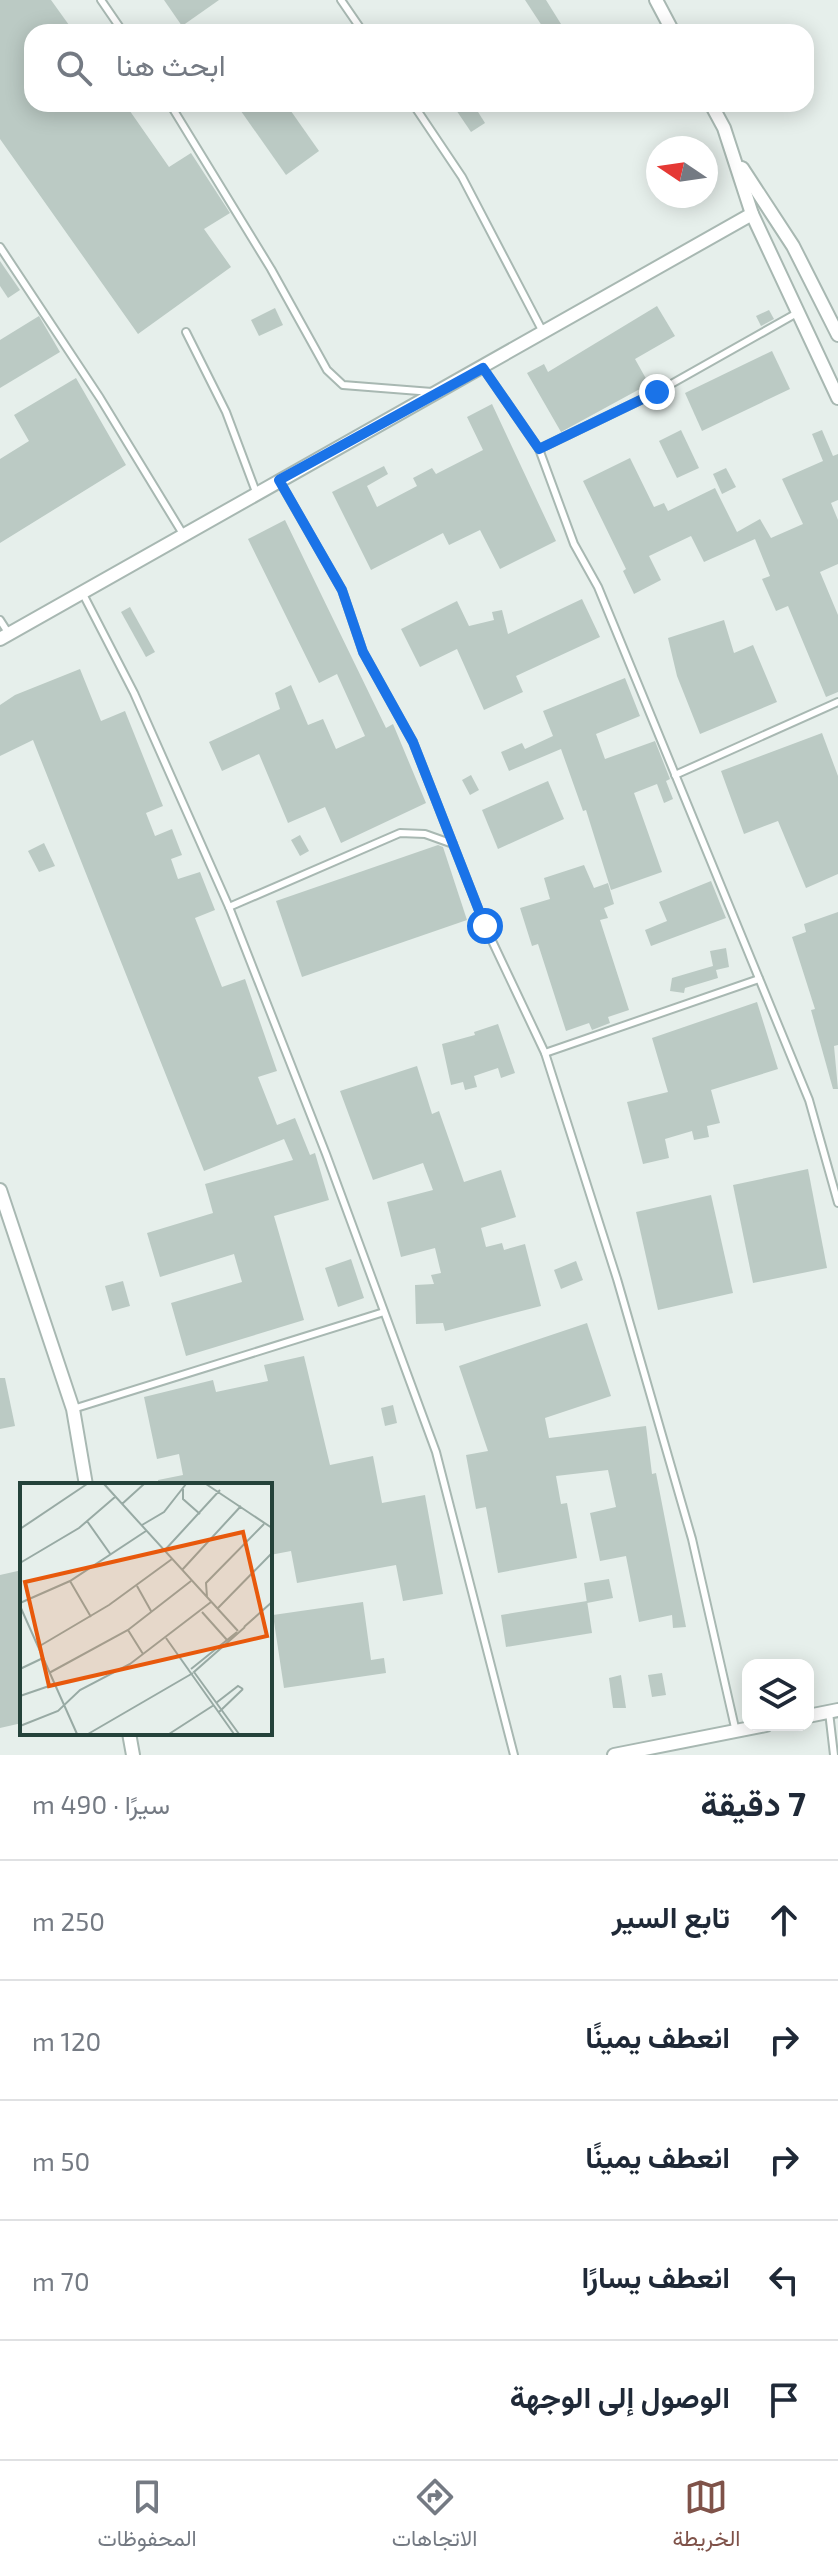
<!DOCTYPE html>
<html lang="ar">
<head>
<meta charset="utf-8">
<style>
	:root { --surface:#fff; --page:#f2f2f3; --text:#1f2937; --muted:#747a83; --line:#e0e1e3; --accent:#7f5249 }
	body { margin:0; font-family:"Exo 2",Vazirmatn,sans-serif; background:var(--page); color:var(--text); direction:rtl }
	.controls { position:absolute; right:24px; bottom:24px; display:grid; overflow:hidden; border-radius:16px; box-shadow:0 4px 20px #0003 }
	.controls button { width:72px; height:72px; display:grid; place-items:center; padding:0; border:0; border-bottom:2px solid var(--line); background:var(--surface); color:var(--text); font:40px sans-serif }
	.compass { position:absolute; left:646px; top:136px; width:72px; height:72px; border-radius:50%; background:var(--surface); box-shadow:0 4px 20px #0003; rotate:283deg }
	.stop { position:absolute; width:24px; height:24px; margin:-18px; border:6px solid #1a73e8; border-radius:50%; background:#fff }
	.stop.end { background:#1a73e8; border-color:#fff; box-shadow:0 2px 8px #0008 }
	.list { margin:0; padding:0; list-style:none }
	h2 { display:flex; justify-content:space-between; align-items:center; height:104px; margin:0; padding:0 32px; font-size:34px }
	h2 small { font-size:26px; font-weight:400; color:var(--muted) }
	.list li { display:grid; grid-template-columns:52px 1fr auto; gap:24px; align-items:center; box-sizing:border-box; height:120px; padding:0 32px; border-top:2px solid var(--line) }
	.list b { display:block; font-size:30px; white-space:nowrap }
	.list em { font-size:26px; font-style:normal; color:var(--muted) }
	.icon { flex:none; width:44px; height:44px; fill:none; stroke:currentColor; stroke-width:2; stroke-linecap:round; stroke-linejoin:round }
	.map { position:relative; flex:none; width:838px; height:1755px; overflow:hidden; direction:ltr }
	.search { position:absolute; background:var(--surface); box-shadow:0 4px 20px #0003; left:24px; right:24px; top:24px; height:88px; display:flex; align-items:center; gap:20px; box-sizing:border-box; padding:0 28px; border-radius:24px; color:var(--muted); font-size:30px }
	.sheet { height:704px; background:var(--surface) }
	nav { display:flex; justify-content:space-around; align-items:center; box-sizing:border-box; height:112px; border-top:2px solid var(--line); background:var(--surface); font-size:22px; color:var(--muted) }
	nav a { display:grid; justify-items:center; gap:4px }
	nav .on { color:var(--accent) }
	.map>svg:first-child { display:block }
	.building { fill:#bbcac4 }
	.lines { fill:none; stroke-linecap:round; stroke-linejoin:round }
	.service-casing { stroke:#a8b8b2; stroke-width:10 }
	.minor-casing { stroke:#a8b8b2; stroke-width:16 }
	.service { stroke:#fff; stroke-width:6 }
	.minor { stroke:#fff; stroke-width:12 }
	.route { stroke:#1a73e8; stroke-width:10 }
	.inset-road { fill:none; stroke:#98aaa4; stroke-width:2 }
	.view { fill:#e8590c; fill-opacity:0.15; stroke:#e8590c; stroke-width:4 }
	.inset-edge { fill:none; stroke:#24423a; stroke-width:4 }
</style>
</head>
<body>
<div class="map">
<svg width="838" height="1755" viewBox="0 0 838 1755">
	<rect width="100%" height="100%" fill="#e6efeb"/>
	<g class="building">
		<polygon points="0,0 51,0 74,32 32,32 32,104 125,104 169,167 191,153 230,213 204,229 231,267 138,334 0,139"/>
		<polygon points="164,0 219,0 182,26"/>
		<polygon points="525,0 546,0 566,32 546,32"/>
		<polygon points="236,104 286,104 319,151 286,175"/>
		<polygon points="452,104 473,104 485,123 471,132"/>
		<polygon points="0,261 20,290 8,298 0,286"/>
		<polygon points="657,306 675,336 635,359 649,384 561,432 527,373 544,364 548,372"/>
		<polygon points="275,308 283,325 259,336 251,320"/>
		<polygon points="769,310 774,319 761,326 756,316"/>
		<polygon points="39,316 60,352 0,388 0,340"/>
		<polygon points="772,351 790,389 702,431 685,393"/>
		<polygon points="76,378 126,465 0,543 0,459 29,441 14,415"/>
		<polygon points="492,404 556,541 500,569 480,530 449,545 443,533 371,570 332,492 384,466 388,474 367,486 377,507 417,486 413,478 432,468 436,474 483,450 467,417"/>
		<polygon points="681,430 699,468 677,478 659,441"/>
		<polygon points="822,430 833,456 838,454 838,500 831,503 838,520 838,564 820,572 838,615 838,692 826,697 788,606 776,611 762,579 770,576 755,539 704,562 691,536 649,556 661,580 634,594 623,571 626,569 583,481 630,458 654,507 664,503 668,511 715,488 737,532 760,519 771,538 803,524 782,479 823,461 812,434"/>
		<polygon points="726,468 736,487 722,494 713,474"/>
		<polygon points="285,520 386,728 393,724 426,803 341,843 325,807 288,823 259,754 222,771 209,742 280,709 275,693 291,685 308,725 323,719 336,749 365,736 337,674 319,683 248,539"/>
		<polygon points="582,599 600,637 516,676 523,692 484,710 457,649 420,667 401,629 457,601 469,626 494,620 492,612 502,610 508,634"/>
		<polygon points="130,607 155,652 146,657 121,612"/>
		<polygon points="724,620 734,653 753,645 777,702 700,734 677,676 668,638"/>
		<polygon points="80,669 101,721 125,711 163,806 146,813 155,836 172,829 182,855 171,859 178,879 200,872 215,910 195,918 222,987 245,979 277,1071 258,1077 277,1125 295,1118 310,1155 315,1153 329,1200 274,1216 304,1320 186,1356 171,1303 242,1282 234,1254 160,1277 147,1233 213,1213 205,1184 293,1160 284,1139 204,1171 33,740 0,756 0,705 15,695"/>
		<polygon points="625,678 640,716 596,734 605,759 655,741 670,779 666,781 673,799 664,803 657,784 634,793 662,872 611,890 586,810 583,811 561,749 509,771 501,752 522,743 525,749 553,736 543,711"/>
		<polygon points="822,733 838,776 838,874 806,888 778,821 744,834 721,771"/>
		<polygon points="471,775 479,790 470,795 462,780"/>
		<polygon points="548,781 564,819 498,849 482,810"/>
		<polygon points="300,835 309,851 300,856 291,840"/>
		<polygon points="44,843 55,866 39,872 28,851"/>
		<polygon points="438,845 443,847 467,920 302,977 276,901"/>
		<polygon points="584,865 594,888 608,883 614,904 604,908 608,918 600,920 629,1010 608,1017 610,1023 592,1030 589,1023 566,1031 538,944 532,946 520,908 550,899 544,878"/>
		<polygon points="711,881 726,918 651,946 645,930 667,921 659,902"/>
		<polygon points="838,912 838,1045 834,1046 838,1089 833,1089 811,1010 815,1009 792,937 806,932 804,924"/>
		<polygon points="726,948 729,967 716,970 718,978 685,988 684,993 670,991 672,978 713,966 710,951"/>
		<polygon points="757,1002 778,1069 711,1090 720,1123 707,1126 709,1137 694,1140 692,1131 665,1139 669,1158 643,1164 627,1102 668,1092 652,1038"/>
		<polygon points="498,1024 515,1073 501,1078 498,1068 474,1076 477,1087 465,1090 463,1082 451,1085 442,1044 475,1035 474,1032"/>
		<polygon points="417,1066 432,1114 439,1111 464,1182 501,1170 516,1217 481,1228 486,1247 502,1243 504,1250 525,1244 541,1306 445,1331 443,1323 416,1324 415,1285 434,1284 431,1275 441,1273 435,1248 401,1257 387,1202 433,1190 423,1163 373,1180 340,1091"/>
		<polygon points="808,1169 827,1268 753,1283 733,1185"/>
		<polygon points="711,1195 733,1293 658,1310 636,1212"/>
		<polygon points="351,1259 364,1298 338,1307 325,1268"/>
		<polygon points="576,1261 583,1280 561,1289 554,1270"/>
		<polygon points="123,1281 130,1306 112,1311 105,1286"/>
		<polygon points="587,1323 611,1396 545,1418 549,1438 646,1426 652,1474 656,1473 686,1627 673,1628 672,1615 639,1622 626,1556 600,1561 590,1513 616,1507 608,1470 556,1476 561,1504 567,1503 577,1558 498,1573 486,1507 476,1509 466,1455 488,1451 459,1366"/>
		<polygon points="304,1356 330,1465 373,1456 382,1503 425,1495 443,1594 403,1601 396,1565 297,1583 291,1551 270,1555 270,1485 158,1485 158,1480 183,1475 179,1454 157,1459 144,1397 213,1380 216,1392 268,1381 264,1365"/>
		<polygon points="0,1378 5,1378 15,1426 0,1429"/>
		<polygon points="393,1405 397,1423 385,1426 381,1408"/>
		<polygon points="22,1570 22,1723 0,1728 0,1575"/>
		<polygon points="609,1579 613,1598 587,1603 584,1583"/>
		<polygon points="587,1601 592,1633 506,1647 501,1615"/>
		<polygon points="363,1602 371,1660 384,1658 386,1673 284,1688 273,1615"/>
		<polygon points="662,1673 666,1695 652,1697 648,1675"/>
		<polygon points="621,1675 626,1708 613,1708 609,1678"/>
	</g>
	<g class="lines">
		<defs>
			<g id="service">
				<polyline points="101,0 123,32"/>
				<polyline points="341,0 363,32"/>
				<polyline points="170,104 271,269 327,370 343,385 432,392"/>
				<polyline points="413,104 462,177 543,332"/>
				<polyline points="0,247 100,398 183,534"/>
				<polyline points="186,332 226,412 256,492"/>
				<polyline points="483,368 539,449 574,544 598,587 809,1100 838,1203"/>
				<polyline points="539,449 657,392 797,313"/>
				<polyline points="280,482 342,590 363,652 413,742 485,926 545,1053 617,1279 692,1539 736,1732"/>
				<polyline points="83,594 134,693 229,907 326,1154 436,1452 514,1755"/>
				<polyline points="0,620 9,634"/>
				<polyline points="675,775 838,702"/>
				<polyline points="229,907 400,833 425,834 453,844"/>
				<polyline points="545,1053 759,979"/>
				<polyline points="73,1409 384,1312"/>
				<polyline points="829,1712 834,1755"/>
			</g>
			<g id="minor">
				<polyline points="656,0 673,32"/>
				<polyline points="711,104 724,128 752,214 838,398"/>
				<polyline points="742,168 793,246 838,335"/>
				<polyline points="0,639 752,214"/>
				<polyline points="0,1190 73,1409 86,1485"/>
				<polyline points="808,1716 838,1710"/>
				<polyline points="129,1733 133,1755"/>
				<polyline points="614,1755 766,1725"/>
			</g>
		</defs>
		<use href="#service" class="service-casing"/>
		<use href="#minor" class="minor-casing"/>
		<use href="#service" class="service"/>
		<use href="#minor" class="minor"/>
	</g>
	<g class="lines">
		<polyline class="route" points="485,926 413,742 363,652 342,590 279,480 483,368 539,449 657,392"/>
	</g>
	<g transform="translate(20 1483)">
		<rect width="252" height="252" fill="#e6efeb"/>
		<path class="inset-road" d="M84,1l134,147M186,1l66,44M163,6v10l17,15M102,21l22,-20M67,38l24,34M122,42l22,-13 22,-28M0,46l67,-45M144,68l56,-61M0,80l59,-35 36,-31M162,87l59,-64M50,98l21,36M117,103l14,25M187,114l-1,-14 58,-59M0,120l50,-22 76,-50M0,123l57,128M198,125l54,-55M182,129l25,28M224,144l28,-25M108,147l15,24M146,155l68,96M18,164l71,-42 63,-46M0,186l23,-11M171,186l46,-37M29,190l79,-43 63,-49M0,213l35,-12M196,220l22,-17 5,3M199,229l24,-23M0,243l38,-15 22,-21 50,-26 81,-62M68,251l105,-61M149,251l45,-29M219,251l-45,-62 51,-45"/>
		<path class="view" d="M223,49l24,104 -218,50 -24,-104z"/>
		<rect width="252" height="252" class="inset-edge"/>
	</g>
</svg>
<div class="controls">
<button><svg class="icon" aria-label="layers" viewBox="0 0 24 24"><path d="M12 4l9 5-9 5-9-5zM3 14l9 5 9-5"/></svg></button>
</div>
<svg class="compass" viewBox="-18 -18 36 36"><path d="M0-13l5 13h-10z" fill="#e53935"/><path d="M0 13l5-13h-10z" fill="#747a83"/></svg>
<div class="stop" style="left:485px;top:926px"></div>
<div class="stop end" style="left:657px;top:392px"></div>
<div class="search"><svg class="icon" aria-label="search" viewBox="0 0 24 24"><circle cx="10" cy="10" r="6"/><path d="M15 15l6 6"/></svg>ابحث هنا</div>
</div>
<section class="sheet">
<h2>7 دقيقة<small>سيرًا · 490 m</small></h2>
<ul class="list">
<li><svg class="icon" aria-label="ahead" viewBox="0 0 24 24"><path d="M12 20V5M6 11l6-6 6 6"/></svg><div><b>تابع السير</b></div><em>250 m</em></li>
<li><svg class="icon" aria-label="right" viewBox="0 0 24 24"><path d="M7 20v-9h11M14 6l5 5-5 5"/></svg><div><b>انعطف يمينًا</b></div><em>120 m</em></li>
<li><svg class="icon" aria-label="right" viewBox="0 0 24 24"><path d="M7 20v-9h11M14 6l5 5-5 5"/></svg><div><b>انعطف يمينًا</b></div><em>50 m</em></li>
<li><svg class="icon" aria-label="left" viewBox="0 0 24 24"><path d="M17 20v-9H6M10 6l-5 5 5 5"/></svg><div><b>انعطف يسارًا</b></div><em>70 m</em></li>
<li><svg class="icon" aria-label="arrive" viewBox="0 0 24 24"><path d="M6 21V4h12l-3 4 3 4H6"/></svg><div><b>الوصول إلى الوجهة</b></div></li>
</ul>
</section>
<nav>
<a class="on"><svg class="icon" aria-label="map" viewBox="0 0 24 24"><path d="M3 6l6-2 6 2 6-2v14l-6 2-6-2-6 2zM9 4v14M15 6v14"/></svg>الخريطة</a>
<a><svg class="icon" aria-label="directions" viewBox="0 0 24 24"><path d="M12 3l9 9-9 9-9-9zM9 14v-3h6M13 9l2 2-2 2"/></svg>الاتجاهات</a>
<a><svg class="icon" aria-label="saved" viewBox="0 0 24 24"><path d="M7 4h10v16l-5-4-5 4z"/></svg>المحفوظات</a>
</nav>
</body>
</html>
